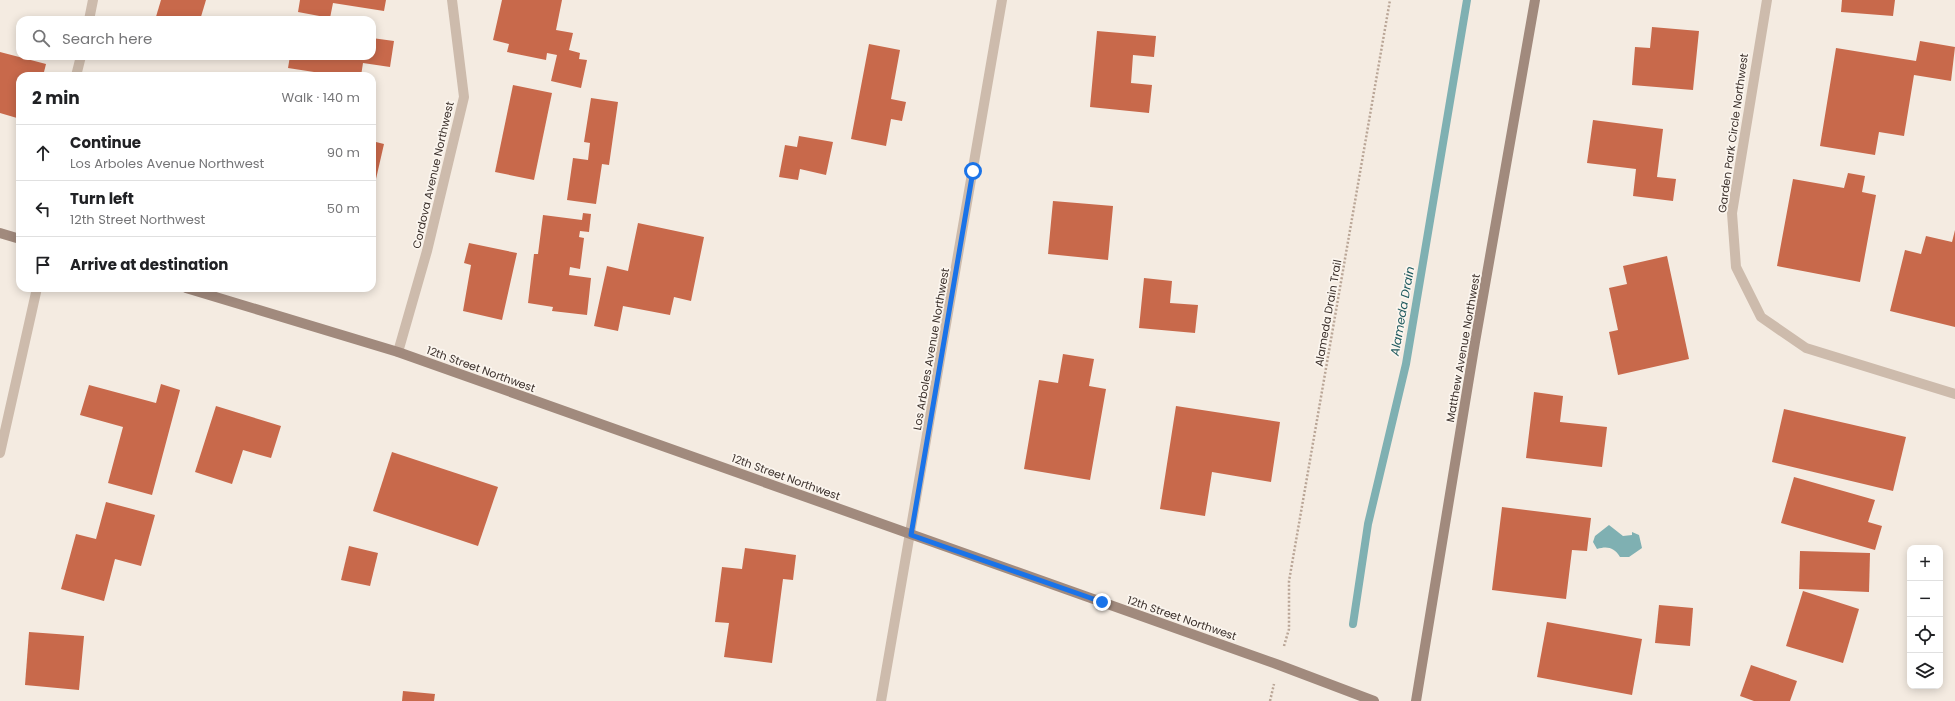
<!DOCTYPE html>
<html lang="en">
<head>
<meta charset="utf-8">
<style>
	:root { --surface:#fff; --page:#f2f2f2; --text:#202124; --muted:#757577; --line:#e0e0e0 }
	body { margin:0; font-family:Poppins,sans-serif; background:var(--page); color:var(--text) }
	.controls { position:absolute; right:12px; bottom:12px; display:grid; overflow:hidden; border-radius:8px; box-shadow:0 2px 10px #0003 }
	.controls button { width:36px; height:36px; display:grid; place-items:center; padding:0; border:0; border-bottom:1px solid var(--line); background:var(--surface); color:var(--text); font:20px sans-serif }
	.stop { position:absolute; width:12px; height:12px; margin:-9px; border:3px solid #1a73e8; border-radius:50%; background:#fff }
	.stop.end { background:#1a73e8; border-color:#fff; box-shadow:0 1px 4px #0008 }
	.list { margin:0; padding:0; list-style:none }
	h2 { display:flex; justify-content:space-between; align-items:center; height:52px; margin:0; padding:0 16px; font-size:17px }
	h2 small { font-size:13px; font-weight:400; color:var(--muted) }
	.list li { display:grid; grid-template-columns:26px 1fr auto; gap:12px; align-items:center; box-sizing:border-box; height:56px; padding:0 16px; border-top:1px solid var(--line) }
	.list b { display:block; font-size:15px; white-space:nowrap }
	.list p { margin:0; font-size:13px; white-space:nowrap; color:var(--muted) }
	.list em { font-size:13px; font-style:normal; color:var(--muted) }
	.icon { flex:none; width:22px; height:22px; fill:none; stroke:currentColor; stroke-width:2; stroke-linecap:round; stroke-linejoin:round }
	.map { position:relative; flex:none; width:1955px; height:701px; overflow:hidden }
	.search { position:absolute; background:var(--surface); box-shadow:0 2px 10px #0003; left:16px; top:16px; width:360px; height:44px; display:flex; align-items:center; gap:10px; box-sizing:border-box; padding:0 14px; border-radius:12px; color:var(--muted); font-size:15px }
	.panel { position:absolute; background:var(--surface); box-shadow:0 2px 10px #0003; left:16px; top:72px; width:360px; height:220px; border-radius:12px }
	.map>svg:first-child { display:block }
	.water { fill:#7fb0b2 }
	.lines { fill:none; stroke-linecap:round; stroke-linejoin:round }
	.stream { stroke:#7fb0b2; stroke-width:8 }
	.building { fill:#c8694b }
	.path { stroke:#b9a596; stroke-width:2.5; stroke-dasharray:2 2; stroke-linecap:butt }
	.street { stroke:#cdbbac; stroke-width:10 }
	.secondary { stroke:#a18a7d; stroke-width:10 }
	.route { stroke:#1a73e8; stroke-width:5 }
	.labels { text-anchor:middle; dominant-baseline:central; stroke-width:3.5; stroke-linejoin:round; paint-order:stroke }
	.street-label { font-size:11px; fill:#3b302b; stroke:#fbf5ee }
	.water-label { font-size:12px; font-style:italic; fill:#1f5a5e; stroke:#fbf5ee }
</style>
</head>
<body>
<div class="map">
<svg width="1955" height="701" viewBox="0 0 1955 701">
	<rect width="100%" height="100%" fill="#f4ebe1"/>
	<path class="water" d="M1609,525l14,11 9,-1v-3l7,3 3,13 -13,9h-9c-6,-10 -13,-11 -23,-8l-4,-7 2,-6z"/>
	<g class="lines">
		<polyline class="stream" points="1353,624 1368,524 1406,364 1467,0"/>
	</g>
	<g class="building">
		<polygon points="161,0 206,0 200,20 155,20"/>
		<polygon points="300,0 386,0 384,11 333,3 330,18 298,12"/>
		<polygon points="502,0 562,0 556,30 573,33 569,50 580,53 579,59 587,60 581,88 551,81 557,55 547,53 546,60 507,52 509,44 493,40"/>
		<polygon points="1842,0 1895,0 1893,16 1841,12"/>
		<polygon points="1652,27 1699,31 1693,90 1632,85 1635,47 1650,48"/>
		<polygon points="1097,31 1156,36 1154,57 1133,55 1131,83 1152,85 1149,113 1090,107"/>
		<polygon points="372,38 394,41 390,67 363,63 361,76 340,76 288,68 290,56 372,56"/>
		<polygon points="1920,41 1955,47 1951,81 1914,75 1904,136 1879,132 1875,155 1820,146 1836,48 1916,61"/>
		<polygon points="869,44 900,50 891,99 906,102 902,121 891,119 886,146 851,139"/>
		<polygon points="0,52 46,64 43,76 20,76 20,115 17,115 17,118 0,113"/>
		<polygon points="513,85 552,93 534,180 495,172"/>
		<polygon points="591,98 618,102 609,165 602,164 596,204 567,200 573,158 588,160 590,143 584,142"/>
		<polygon points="1593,120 1663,129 1657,177 1676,179 1673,201 1633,196 1636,169 1587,163"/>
		<polygon points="799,136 833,142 826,175 800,169 798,180 779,177 785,145 797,147"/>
		<polygon points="372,141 384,144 373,192 372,192"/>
		<polygon points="1848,173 1865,176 1862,192 1876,195 1860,282 1777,266 1793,179 1844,188"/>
		<polygon points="1053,201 1113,206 1108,260 1048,254"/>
		<polygon points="583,213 591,214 589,232 580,231 579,237 584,238 580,269 570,267 569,275 591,278 587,315 552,311 553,307 528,303 534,254 538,254 543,215 582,220"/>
		<polygon points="638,223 704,237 691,301 674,297 670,315 623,306 618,331 594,326 607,266 628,271"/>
		<polygon points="1955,230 1955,327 1890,311 1905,250 1921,254 1926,236 1952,242"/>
		<polygon points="469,243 517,253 502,320 463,311 471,265 464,263"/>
		<polygon points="1667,256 1689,359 1618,375 1609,332 1618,330 1609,288 1627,284 1623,266"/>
		<polygon points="1144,278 1172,281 1170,303 1198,305 1195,333 1139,328"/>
		<polygon points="1063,354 1094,359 1089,386 1106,389 1090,480 1024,469 1039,380 1058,383"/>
		<polygon points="161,384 180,390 152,495 108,483 123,427 80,415 89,385 156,403"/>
		<polygon points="1534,392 1563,396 1560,422 1607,427 1602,467 1526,458"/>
		<polygon points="216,406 281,426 271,458 243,450 232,484 195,472"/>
		<polygon points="1176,406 1280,422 1271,482 1212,472 1205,516 1160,509"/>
		<polygon points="1784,409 1906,437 1893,491 1772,462"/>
		<polygon points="392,452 498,487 478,546 373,511"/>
		<polygon points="1794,477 1875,500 1868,522 1882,526 1875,550 1781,523"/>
		<polygon points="106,502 155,515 141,566 115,559 104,601 61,589 76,534 96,539"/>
		<polygon points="1502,507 1591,518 1587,551 1572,550 1566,599 1492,590"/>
		<polygon points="349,546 378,553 370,586 341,580"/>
		<polygon points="745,548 796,555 793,580 783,579 772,663 724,657 729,623 715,622 722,567 742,569"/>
		<polygon points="1800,551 1870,553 1869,592 1799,589"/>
		<polygon points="1803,591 1859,609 1843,663 1786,646"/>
		<polygon points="1659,605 1693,608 1690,646 1655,643"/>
		<polygon points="1547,622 1642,639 1632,695 1537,677"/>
		<polygon points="29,632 84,636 79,690 25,685"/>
		<polygon points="1751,665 1797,681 1790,701 1754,701 1740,696"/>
		<polygon points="403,691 435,694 434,701 402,701"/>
	</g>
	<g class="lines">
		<g class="path">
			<polyline points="1284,646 1289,629 1289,581 1390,0"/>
			<polyline points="1270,701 1274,684"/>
		</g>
		<g class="street">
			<polyline points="1767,0 1732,213 1736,267 1761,317 1806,348 1955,394"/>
			<polyline points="89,20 93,0"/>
			<polyline points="76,76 81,56"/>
			<polyline points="398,352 427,251 464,97 452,0"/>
			<polyline points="0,453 37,288"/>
			<polyline points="881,701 1002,0"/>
		</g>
		<g class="secondary">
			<polyline points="0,233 20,239"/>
			<polyline points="186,288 398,352 1279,665 1374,701"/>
			<polyline points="1416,701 1475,342 1535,0"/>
		</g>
	</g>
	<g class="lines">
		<polyline class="route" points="973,171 911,535 1102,602"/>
	</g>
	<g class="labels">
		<g class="street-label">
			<text transform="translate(1733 133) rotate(-82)">Garden Park Circle Northwest</text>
			<text transform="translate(433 175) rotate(-77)">Cordova Avenue Northwest</text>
			<text transform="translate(1328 313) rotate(-80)">Alameda Drain Trail</text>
			<text transform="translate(1463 348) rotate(-80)">Matthew Avenue Northwest</text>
			<text transform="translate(931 349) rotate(-80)">Los Arboles Avenue Northwest</text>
			<text transform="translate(481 369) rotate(20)">12th Street Northwest</text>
			<text transform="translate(786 477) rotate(20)">12th Street Northwest</text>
			<text transform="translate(1182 618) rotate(19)">12th Street Northwest</text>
		</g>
		<g class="water-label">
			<text transform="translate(1402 311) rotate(-80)">Alameda Drain</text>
		</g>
	</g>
</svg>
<div class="controls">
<button>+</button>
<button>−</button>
<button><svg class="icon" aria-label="locate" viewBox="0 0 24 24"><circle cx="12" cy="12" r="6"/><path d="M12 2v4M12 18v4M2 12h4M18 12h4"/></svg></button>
<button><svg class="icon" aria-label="layers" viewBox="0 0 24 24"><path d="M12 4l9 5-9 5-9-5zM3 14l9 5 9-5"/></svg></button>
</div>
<div class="stop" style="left:973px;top:171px"></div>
<div class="stop end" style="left:1102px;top:602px"></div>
<div class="search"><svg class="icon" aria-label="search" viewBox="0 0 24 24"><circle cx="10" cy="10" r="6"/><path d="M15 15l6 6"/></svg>Search here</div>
<section class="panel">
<h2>2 min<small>Walk · 140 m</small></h2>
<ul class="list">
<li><svg class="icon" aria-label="ahead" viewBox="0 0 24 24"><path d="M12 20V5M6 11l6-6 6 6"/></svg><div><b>Continue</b><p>Los Arboles Avenue Northwest</p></div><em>90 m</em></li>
<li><svg class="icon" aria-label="left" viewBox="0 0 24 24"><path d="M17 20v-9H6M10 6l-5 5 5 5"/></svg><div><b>Turn left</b><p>12th Street Northwest</p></div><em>50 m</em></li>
<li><svg class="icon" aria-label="arrive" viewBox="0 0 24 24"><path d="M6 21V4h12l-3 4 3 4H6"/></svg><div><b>Arrive at destination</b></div></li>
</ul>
</section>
</div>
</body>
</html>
